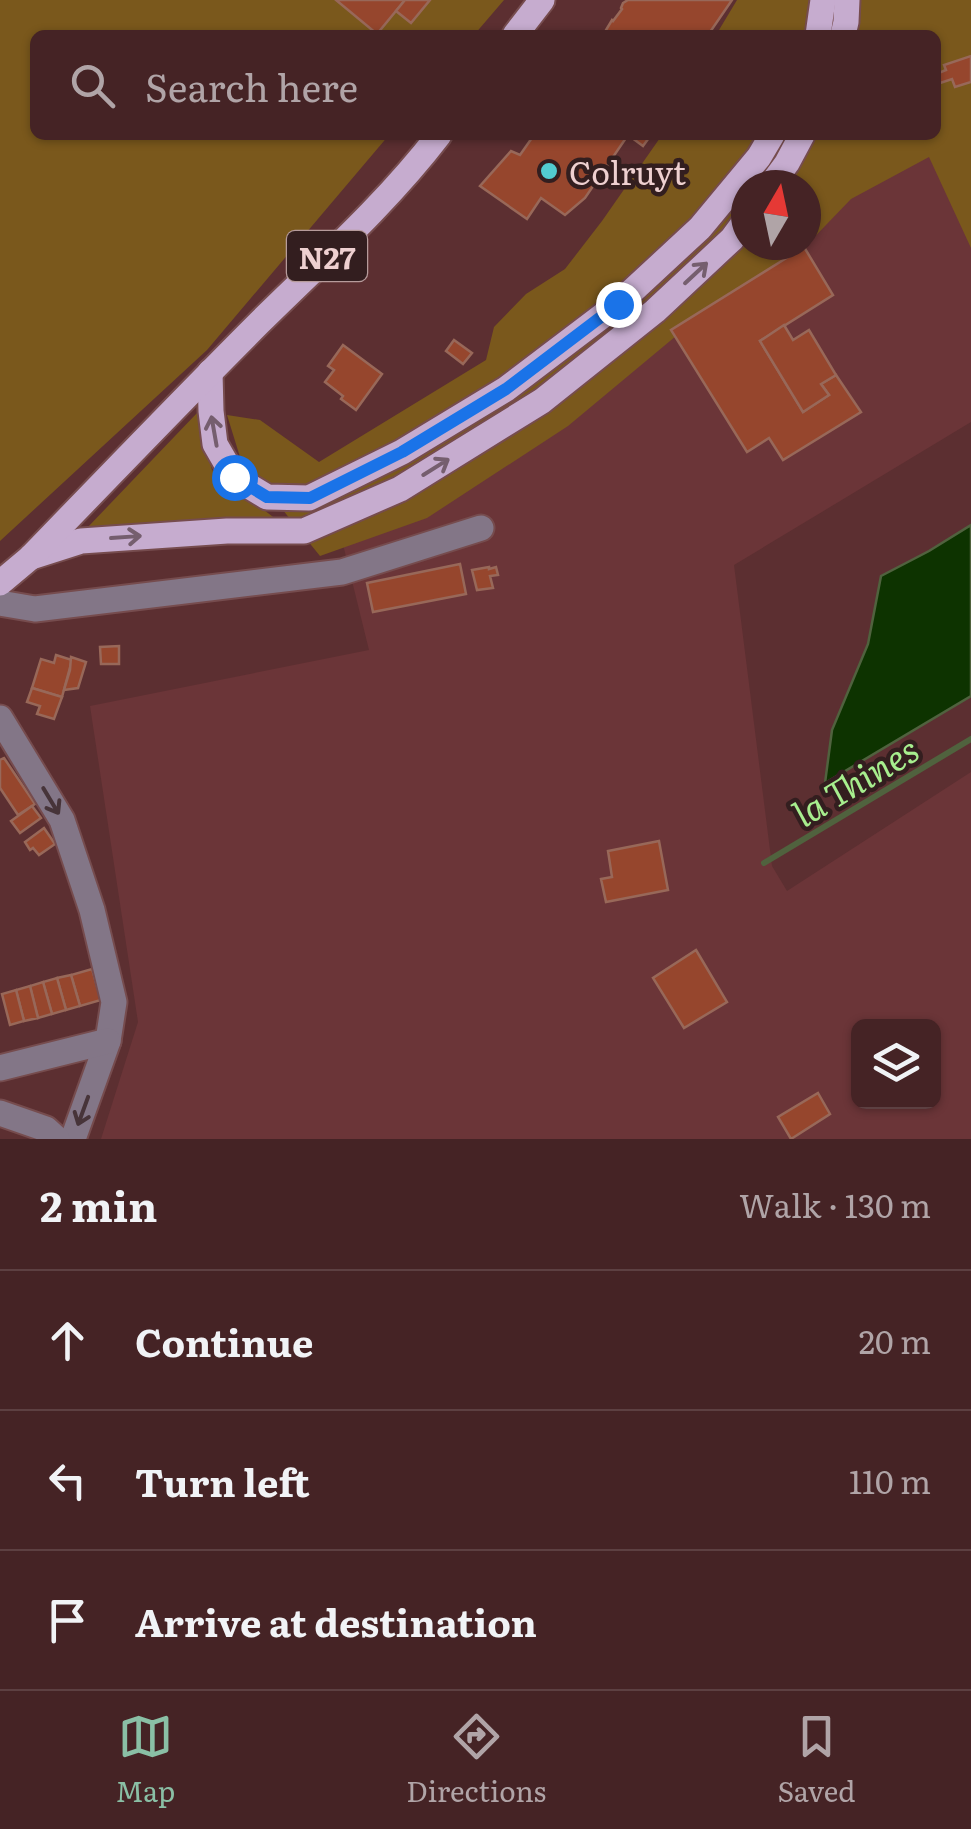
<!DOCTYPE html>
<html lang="en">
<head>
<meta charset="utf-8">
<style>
	:root { --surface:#452325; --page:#4f2f32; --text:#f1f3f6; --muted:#b0a4a7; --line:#5d4042; --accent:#8abfa5 }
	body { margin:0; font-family:Literata,serif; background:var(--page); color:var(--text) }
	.controls { position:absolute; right:30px; bottom:30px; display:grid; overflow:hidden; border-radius:15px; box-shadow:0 2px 8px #0004 }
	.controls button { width:90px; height:90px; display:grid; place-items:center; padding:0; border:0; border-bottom:2px solid var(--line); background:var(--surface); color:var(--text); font:50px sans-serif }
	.compass { position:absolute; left:731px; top:170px; width:90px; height:90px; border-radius:50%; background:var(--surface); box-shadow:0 2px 8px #0004; rotate:9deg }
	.stop { position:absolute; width:30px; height:30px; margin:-22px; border:8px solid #1a73e8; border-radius:50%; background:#fff }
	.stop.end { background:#1a73e8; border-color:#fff; box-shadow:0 2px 10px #0008 }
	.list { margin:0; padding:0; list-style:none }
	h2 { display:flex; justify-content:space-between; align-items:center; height:130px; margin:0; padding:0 40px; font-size:42px }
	h2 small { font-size:32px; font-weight:400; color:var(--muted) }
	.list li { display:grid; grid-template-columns:65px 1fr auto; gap:30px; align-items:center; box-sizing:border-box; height:140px; padding:0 40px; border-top:2px solid var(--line) }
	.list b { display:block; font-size:38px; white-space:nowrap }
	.list em { font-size:32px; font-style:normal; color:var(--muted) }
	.icon { flex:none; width:55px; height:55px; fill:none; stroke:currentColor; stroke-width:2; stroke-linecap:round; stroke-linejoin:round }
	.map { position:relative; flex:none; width:971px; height:1139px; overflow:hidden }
	.search { position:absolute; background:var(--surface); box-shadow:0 2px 8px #0004; left:30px; right:30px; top:30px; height:110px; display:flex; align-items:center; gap:25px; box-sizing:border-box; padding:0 35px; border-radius:15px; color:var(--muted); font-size:38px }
	.sheet { height:550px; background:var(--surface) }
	nav { display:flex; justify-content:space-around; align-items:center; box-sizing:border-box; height:140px; border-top:2px solid var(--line); background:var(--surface); font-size:28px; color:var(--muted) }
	nav a { display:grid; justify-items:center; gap:5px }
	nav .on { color:var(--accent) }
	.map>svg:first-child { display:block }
	.built { fill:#6b3538; fill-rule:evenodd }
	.green { fill:#7a581c; fill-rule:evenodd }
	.water { fill:#0d3300; stroke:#50623e; stroke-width:2.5 }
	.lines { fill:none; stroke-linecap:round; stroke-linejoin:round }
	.stream { stroke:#50623e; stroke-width:6 }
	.building { fill:#96462d; stroke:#986859; stroke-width:2.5 }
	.minor-casing { stroke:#764c4e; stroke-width:29 }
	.major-casing { stroke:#764c4e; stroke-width:29 }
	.minor { stroke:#837687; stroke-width:25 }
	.major { stroke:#c6accf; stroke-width:25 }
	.oneway { stroke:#755e6e }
	.oneway2 { stroke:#473439 }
	.route { stroke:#1a73e8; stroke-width:12 }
	.poi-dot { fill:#52ccd0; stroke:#331e1f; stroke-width:4 }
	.labels { text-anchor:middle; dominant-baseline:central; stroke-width:9; stroke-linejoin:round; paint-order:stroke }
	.shield { fill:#331e1f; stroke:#b69b9b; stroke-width:2.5 }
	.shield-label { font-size:30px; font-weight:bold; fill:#eed0d0 }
	.poi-label { font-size:32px; fill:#eed0d0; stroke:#331e1f; text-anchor:start }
	.water-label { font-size:35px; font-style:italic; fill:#a7ee8e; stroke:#331e1f }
</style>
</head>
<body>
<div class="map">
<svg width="971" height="1139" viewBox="0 0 971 1139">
	<rect width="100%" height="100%" fill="#5c2f31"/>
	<path class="built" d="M925,135l46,88v199l-237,143 38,301 15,25 184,-119v367h-870l37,-117 -48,-316 279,-56 -31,-126 443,-279h25v-19zM858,1026h76v76h-76z"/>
	<g class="green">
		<polygon points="0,0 504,0 474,35 35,35 35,135 389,135 207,350 0,541"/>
		<path d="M737,0h234v248l-42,-91 -78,42 -51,53 -76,44 -156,130 -141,92 -107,38 -80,-99 -13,-42 33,5 59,42 167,-102 8,-33 32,-33 39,-25 37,-48 60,-86h274v-100h-220zM746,185h60v60h-60z"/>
		<polygon points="197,413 212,470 277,520 87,528"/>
	</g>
	<polygon class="water" points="971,525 971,696 825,783 832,730 868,644 881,576 929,551"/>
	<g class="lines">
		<polyline class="stream" points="764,863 971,739"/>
	</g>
	<g class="building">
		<polygon points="336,0 405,0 377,34"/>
		<polygon points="405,0 430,0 411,23 396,11"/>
		<polygon points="628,0 732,0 708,35 603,35 612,20 613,21 622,9 621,8 623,3"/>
		<polygon points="971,56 971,82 955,87 952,79 937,84 936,74 946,70 944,65"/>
		<polygon points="534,135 651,135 643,146 628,135 585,198 565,215 541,198 527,219 480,186 511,151 520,155"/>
		<polygon points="804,247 833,295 760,341 803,412 829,395 821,384 836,375 861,412 783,460 769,438 747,452 671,330"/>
		<polygon points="784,325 793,340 809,330 836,375 821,384 829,395 803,412 760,341"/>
		<polygon points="454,340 472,353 463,364 446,351"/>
		<polygon points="343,345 382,374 356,410 341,399 343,396 325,382 334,370 328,366"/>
		<polygon points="460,564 466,594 373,612 367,583"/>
		<polygon points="489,567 489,569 496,567 498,575 490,576 493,588 477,590 472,570"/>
		<polygon points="119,646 119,664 101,664 100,647"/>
		<polygon points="56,655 72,660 62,697 32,688 41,659 54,663"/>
		<polygon points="71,657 86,662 78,688 64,690 70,670"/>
		<polygon points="32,688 62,697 54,719 37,714 40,706 27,702"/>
		<polygon points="4,758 35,804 18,815 0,788 0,760"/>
		<polygon points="32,806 41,818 20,833 11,821"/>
		<polygon points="44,828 55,844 39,855 33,848 30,850 25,842"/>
		<polygon points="659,841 668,890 606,902 601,879 612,877 608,851"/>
		<polygon points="696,950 727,1002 684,1028 653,978"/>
		<polygon points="92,969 101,1000 80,1006 71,975"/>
		<polygon points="71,975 80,1006 66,1010 57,978"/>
		<polygon points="57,978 66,1010 52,1014 43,982"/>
		<polygon points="43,982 52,1014 38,1018 30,986"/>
		<polygon points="30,986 38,1018 24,1021 16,990"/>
		<polygon points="16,990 24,1021 10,1025 2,994"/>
		<polygon points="818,1093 830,1114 791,1139 778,1117"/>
	</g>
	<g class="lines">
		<defs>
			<g id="minor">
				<polyline points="0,603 35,609 342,572 481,528"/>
				<polyline points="0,718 62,820 92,910 114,1002 108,1041 73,1139"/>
				<polyline points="0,1068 108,1041"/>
				<polyline points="0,1113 46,1129 57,1139"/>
			</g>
			<g id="major">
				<polyline points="515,35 542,0"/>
				<polyline points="818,35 823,0"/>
				<polyline points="843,35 846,22 847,0"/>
				<polyline points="771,185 787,163 802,135"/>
				<polyline points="210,372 211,411 215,444 234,477 267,497 309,498 402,452 506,389 618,304 700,228 759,157 772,135"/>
				<polyline points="31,557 81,541 227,531 304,531 400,489 542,401 655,311 732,239 746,220"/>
				<path d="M0,583l31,-26c76,-79 152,-158 229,-235 61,-60 127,-119 179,-187"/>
			</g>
		</defs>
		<use href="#minor" class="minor-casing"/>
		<use href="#major" class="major-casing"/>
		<use href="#minor" class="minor"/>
		<use href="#major" class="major"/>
	</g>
	<defs><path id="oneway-shaft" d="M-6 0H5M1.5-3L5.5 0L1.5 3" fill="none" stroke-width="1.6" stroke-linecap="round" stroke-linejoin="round" transform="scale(2.5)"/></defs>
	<g class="oneway">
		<use href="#oneway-shaft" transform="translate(696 273) rotate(-43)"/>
		<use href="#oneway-shaft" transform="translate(214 431) rotate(-100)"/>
		<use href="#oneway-shaft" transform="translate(436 467) rotate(-32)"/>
		<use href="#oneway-shaft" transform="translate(126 537) rotate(-4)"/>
	</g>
	<g class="oneway2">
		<use href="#oneway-shaft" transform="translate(51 801) rotate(59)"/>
		<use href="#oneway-shaft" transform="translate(83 1111) rotate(110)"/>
	</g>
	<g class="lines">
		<polyline class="route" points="234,477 267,497 310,498 402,452 506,389 618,304"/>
	</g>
	<circle class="poi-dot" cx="549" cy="171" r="10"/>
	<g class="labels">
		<rect class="shield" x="287" y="231" width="80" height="50" rx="8"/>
		<g class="shield-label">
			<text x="327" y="256">N27</text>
		</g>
		<g class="poi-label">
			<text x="569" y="171">Colruyt</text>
		</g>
		<g class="water-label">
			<text transform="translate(855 780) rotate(-31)">la Thines</text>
		</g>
	</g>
</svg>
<div class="controls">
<button><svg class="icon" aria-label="layers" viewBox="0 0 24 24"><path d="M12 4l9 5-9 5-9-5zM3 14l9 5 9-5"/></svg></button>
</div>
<svg class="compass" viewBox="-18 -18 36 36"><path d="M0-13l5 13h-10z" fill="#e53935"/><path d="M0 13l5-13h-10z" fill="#b0a4a7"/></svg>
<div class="stop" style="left:234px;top:477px"></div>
<div class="stop end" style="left:618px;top:304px"></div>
<div class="search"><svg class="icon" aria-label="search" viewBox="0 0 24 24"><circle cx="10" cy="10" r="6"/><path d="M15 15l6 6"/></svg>Search here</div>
</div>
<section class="sheet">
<h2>2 min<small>Walk · 130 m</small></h2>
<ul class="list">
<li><svg class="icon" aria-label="ahead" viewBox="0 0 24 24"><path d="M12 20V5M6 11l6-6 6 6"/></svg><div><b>Continue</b></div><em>20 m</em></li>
<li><svg class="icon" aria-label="left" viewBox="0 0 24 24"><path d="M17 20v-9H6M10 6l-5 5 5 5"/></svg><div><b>Turn left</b></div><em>110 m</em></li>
<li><svg class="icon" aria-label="arrive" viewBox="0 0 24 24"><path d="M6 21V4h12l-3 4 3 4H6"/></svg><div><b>Arrive at destination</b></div></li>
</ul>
</section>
<nav>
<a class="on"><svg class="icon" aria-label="map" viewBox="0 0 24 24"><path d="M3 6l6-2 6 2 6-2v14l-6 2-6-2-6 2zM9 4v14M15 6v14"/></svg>Map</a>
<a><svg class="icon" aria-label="directions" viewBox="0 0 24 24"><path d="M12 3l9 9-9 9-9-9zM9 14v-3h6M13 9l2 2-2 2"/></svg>Directions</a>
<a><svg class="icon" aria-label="saved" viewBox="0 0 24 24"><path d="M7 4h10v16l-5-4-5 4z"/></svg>Saved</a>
</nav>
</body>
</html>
